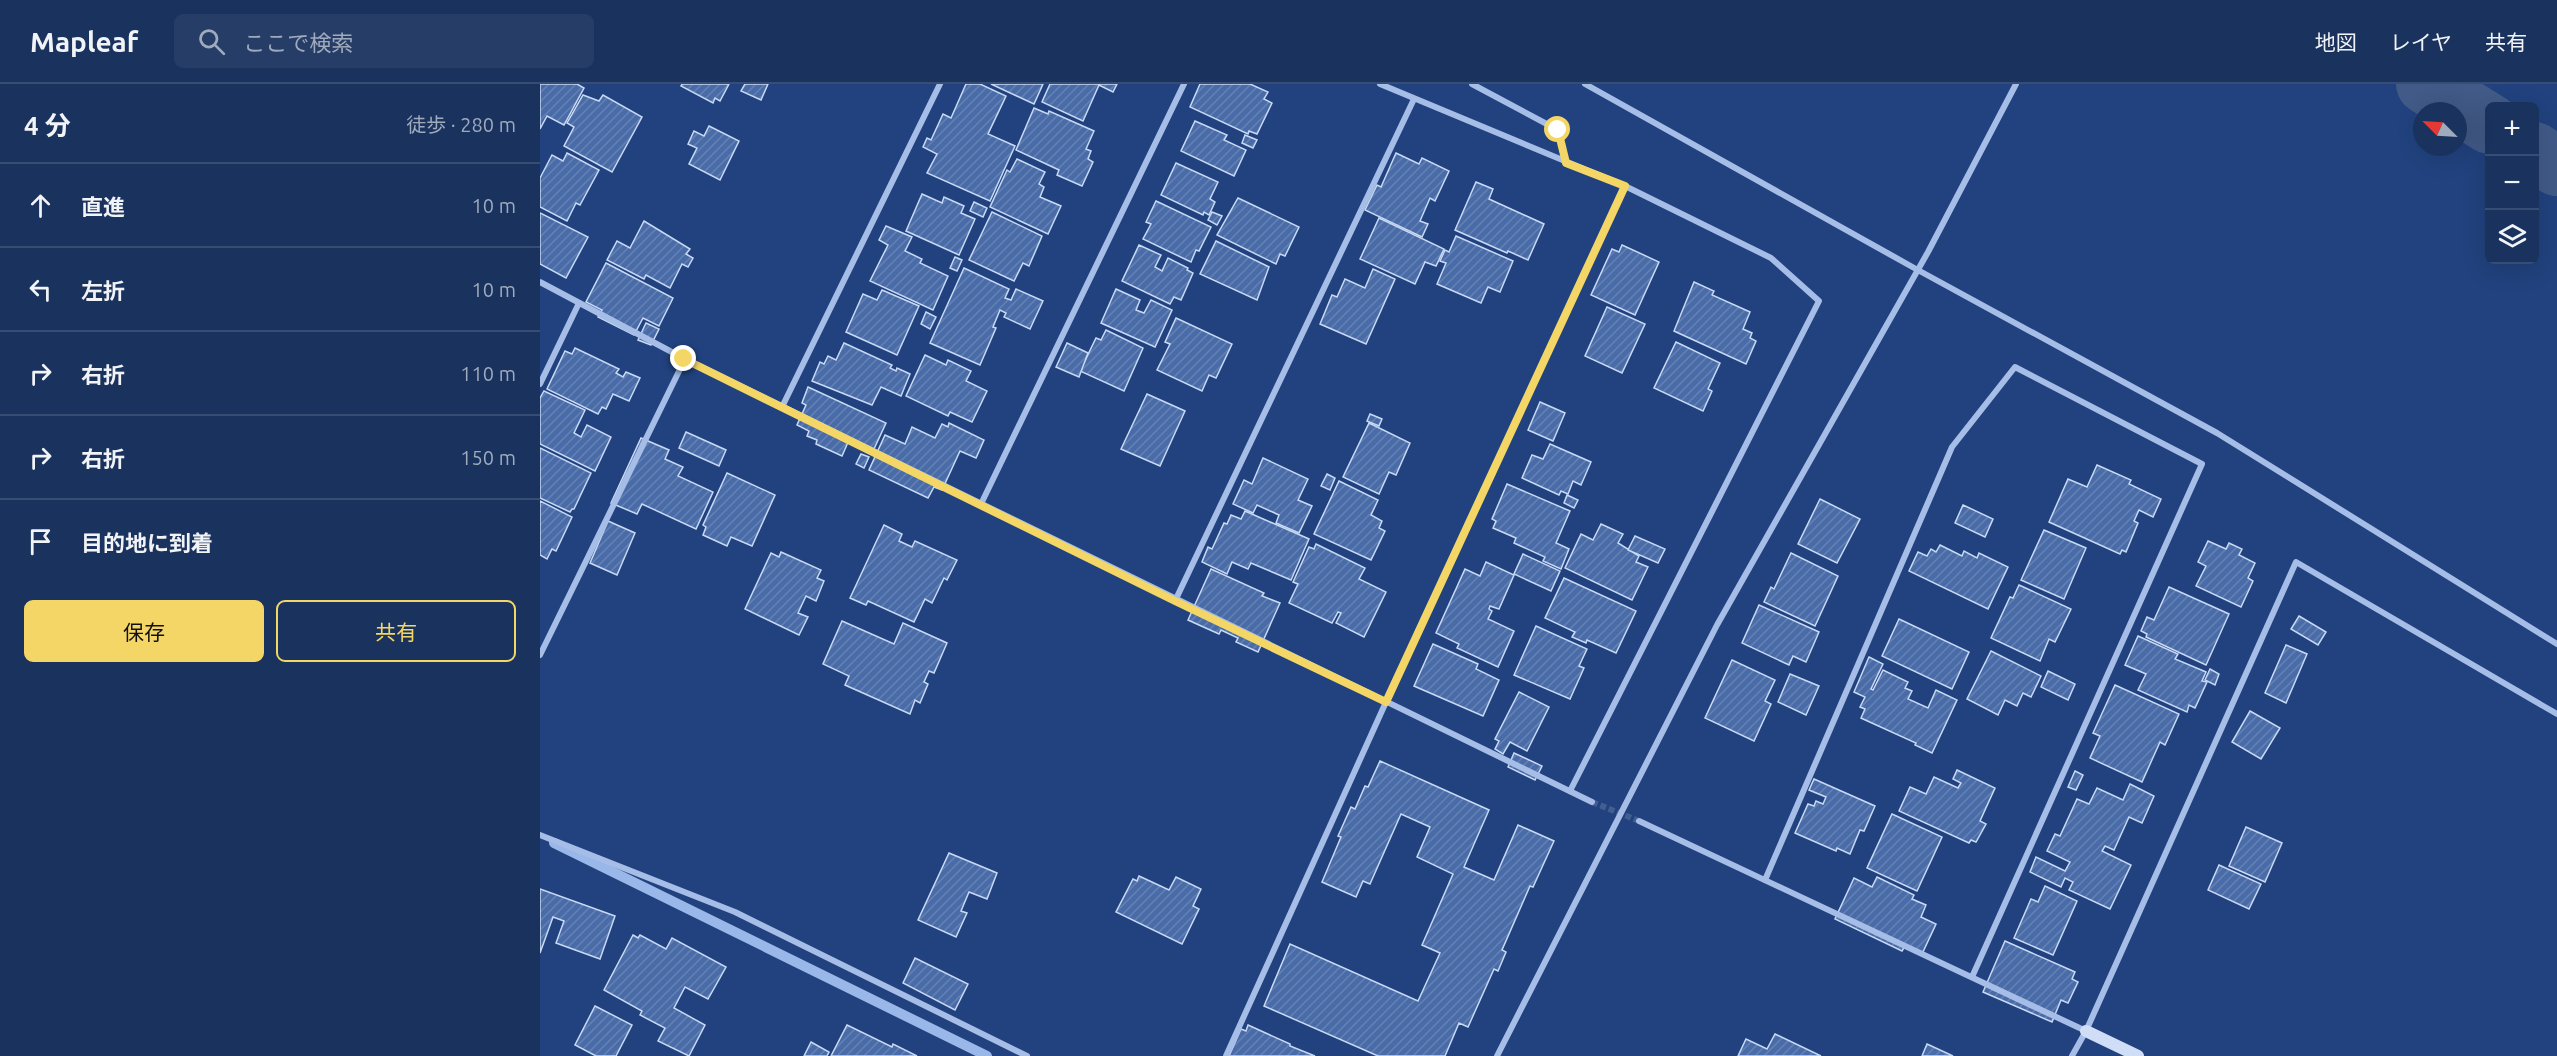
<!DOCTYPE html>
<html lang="ja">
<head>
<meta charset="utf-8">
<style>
	:root { --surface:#19325e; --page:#263e67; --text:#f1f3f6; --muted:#9faabc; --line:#374d73; --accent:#f4d666 }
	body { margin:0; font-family:Ubuntu,"Noto Sans JP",sans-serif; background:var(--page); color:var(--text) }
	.controls { position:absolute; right:18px; top:18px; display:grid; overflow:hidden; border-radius:9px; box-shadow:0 6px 24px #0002 }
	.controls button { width:54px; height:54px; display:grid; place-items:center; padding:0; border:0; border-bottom:2px solid var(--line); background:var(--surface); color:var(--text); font:30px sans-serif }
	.compass { position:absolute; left:1873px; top:18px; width:54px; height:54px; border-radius:50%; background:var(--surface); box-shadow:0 6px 24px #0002; rotate:294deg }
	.stop { position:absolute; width:18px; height:18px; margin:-14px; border:4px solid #f4d666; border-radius:50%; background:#fff }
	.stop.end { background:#f4d666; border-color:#fff; box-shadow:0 2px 6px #0008 }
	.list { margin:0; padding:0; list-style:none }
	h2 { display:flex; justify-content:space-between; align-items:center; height:78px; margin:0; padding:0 24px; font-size:26px }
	h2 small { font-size:20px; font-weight:400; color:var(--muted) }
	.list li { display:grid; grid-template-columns:39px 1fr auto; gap:18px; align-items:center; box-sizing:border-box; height:84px; padding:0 24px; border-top:2px solid var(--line) }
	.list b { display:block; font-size:22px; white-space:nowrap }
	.list em { font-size:20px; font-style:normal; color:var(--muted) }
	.actions { display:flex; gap:12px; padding:18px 24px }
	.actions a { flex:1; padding:14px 0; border:2px solid var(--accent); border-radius:9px; text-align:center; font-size:21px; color:var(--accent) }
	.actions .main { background:var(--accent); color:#111 }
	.icon { flex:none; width:33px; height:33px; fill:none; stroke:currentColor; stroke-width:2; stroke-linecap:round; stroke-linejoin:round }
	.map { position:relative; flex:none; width:2017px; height:972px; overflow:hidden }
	header { display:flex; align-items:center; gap:36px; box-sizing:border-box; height:84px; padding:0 30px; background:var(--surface); border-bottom:2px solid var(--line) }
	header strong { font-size:28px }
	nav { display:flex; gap:33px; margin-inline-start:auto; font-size:21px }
	.search { width:420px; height:54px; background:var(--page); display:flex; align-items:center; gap:15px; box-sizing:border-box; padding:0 21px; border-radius:9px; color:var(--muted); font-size:22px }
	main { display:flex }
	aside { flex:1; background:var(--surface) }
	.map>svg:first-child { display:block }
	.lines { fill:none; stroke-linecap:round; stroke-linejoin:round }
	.stream { stroke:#99b7e8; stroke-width:10 }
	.river { stroke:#415a87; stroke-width:60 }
	.building { fill:url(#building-hatch); stroke:#c8d9f5; stroke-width:1.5 }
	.street-tunnel { stroke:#425e91; stroke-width:6; stroke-dasharray:6 3; stroke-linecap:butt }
	.street { stroke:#a5bde7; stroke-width:6 }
	.secondary { stroke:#cfddf6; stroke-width:12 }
	.route { stroke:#f4d666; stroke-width:8 }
</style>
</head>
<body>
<header>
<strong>Mapleaf</strong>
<div class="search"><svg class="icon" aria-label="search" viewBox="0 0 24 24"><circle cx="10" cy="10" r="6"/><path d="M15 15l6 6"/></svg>ここで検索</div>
<nav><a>地図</a><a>レイヤ</a><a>共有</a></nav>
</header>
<main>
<aside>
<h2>4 分<small>徒歩 · 280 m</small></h2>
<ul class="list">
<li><svg class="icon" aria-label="ahead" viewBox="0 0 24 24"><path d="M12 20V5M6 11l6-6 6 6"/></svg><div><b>直進</b></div><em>10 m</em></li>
<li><svg class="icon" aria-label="left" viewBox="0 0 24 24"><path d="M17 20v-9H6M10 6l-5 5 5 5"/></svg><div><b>左折</b></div><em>10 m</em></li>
<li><svg class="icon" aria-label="right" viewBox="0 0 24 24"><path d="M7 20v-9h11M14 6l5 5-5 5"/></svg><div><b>右折</b></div><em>110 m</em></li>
<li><svg class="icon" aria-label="right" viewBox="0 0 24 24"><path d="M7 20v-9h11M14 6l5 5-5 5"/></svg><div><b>右折</b></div><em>150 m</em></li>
<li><svg class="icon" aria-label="arrive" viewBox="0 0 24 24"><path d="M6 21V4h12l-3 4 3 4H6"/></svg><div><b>目的地に到着</b></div></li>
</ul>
<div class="actions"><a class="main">保存</a><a>共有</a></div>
</aside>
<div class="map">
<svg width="2017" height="972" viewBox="0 0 2017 972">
	<defs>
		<pattern id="building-hatch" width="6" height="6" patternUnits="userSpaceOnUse" patternTransform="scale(1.5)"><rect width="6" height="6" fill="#496ba7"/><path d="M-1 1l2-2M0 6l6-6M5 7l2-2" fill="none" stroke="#6481b4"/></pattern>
	</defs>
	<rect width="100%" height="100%" fill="#21427e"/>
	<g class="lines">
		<polyline class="stream" points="14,759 447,972"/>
		<g class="river">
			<polyline points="1886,0 1950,40"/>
			<polyline points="1994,68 2017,82"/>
		</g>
	</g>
	<g class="building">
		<polygon points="0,0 37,0 44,4 24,41 7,32 0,45"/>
		<polygon points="142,0 189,0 180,17 175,14 173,19 141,2"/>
		<polygon points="205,0 228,0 221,16 201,7"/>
		<polygon points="426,0 440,0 466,12 448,50 475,62 450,117 387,89 397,70 383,63 387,54 391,56 403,30 411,34"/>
		<polygon points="451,0 503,0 494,20"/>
		<polygon points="510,0 577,0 573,8 559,1 543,37 502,18"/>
		<polygon points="660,0 710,0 728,8 724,15 732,19 717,50 709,47 708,50 650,23"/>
		<polygon points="43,11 59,17 63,11 102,33 72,88 24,62 34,43 27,39"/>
		<polygon points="494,24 508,30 509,27 554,47 546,65 551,67 548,75 553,78 542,102 517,91 519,86 476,66"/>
		<polygon points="655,37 687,51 684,56 706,66 694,92 641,67"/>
		<polygon points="169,42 199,57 180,96 149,80 157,64 148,60 154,47 164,52"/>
		<polygon points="705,51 717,56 713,64 702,59"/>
		<polygon points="27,69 59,86 40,121 36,119 27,137 0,123 0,94 12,71 23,77"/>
		<polygon points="856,69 879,80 882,74 909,87 895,117 890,114 880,137 888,140 882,153 825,126 837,101 841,103"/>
		<polygon points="477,75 505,88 499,100 504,103 500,113 521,122 508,150 450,123 467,86 470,88"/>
		<polygon points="636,79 678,98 670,115 675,118 669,131 664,128 663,131 621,111"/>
		<polygon points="936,98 953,105 949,115 1004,140 988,176 968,167 967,169 915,146"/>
		<polygon points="382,110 402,119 404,113 424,122 421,129 435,135 419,171 366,147"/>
		<polygon points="698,114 759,143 745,172 740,170 736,180 677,151"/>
		<polygon points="616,117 671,143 659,167 656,166 651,178 603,155 611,140 606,138"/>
		<polygon points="434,118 447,124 443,133 430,127"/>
		<polygon points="452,128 502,152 489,182 483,179 474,197 429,176"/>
		<polygon points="672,128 682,132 677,141 668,136"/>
		<polygon points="0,129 48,153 26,194 0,180"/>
		<polygon points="839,134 904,165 896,182 885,178 875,200 820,175"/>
		<polygon points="104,137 150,165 146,170 153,174 148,183 142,180 130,204 106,191 104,195 67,176 77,157 90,164"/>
		<polygon points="346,142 372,153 365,167 382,175 380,179 408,192 393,226 330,197 348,161 339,156"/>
		<polygon points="916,152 973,177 960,208 948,203 941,219 897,200 906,179 900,177 905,166 909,168"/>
		<polygon points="676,157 729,183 717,216 660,190"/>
		<polygon points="599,161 621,171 615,183 622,187 628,174 648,184 647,186 653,189 641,216 634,213 630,220 582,197"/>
		<polygon points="1082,161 1119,178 1095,231 1051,211 1072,165 1079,168"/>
		<polygon points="415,173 422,176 417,187 410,184"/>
		<polygon points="66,179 133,214 119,242 103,234 94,251 58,233 62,226 46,218"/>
		<polygon points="424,184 469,205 465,214 471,216 476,205 503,217 490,245 464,233 466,229 460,226 453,243 456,244 440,281 390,259"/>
		<polygon points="833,185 855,195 826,260 780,240 792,211 797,213 805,195 825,204"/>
		<polygon points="1154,198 1174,207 1172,211 1210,228 1203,245 1212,249 1210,254 1216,257 1206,280 1134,247"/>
		<polygon points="576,205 600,216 596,226 604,229 611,216 632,226 615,263 561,239"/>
		<polygon points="342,206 379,222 357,271 306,248 323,210 337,216"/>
		<polygon points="1067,223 1105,240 1082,289 1045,272"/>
		<polygon points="386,228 396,233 390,245 381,240"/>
		<polygon points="636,234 692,260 676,294 669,291 662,307 617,286 630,260 625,258"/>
		<polygon points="106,239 119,245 111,261 98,256"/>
		<polygon points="566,246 603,264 584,307 540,287 556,254 561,256"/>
		<polygon points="1136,258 1180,279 1168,305 1172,307 1163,327 1114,304"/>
		<polygon points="304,259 352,281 350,284 356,287 357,284 370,290 361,312 341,303 332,321 272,297 280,278 284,280 288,272 296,276"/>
		<polygon points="527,259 548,269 539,293 516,283"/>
		<polygon points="35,264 79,285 76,289 83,293 86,288 100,294 89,317 73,310 66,325 62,323 58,330 7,305 25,267 32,270"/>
		<polygon points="385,271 406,281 408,276 431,287 426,297 447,307 432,338 410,328 408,332 366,312"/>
		<polygon points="268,303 346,339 333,367 309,356 302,372 276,360 277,356 267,352 269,347 257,341 266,321 262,319"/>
		<polygon points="4,307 45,326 34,349 41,353 47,341 71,353 55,387 0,360 0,314"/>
		<polygon points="607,310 645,327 620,382 581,365"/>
		<polygon points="1000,318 1025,329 1013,357 988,346"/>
		<polygon points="830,330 842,335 839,342 827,337"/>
		<polygon points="409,339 444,356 436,374 420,367 402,406 394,403 388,414 329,386 345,351 365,360 372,343 395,354 402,340 408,343"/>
		<polygon points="829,339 870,359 856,391 849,388 839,410 803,393"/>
		<polygon points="146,348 186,366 179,382 139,364"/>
		<polygon points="101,354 129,366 125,375 143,383 138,392 173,408 156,445 102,420 97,430 71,419"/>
		<polygon points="1010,360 1051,378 1041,401 1033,397 1028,410 1021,407 1019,411 982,394 992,371 1003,375"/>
		<polygon points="0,364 51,389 34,425 32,425 30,428 0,414"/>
		<polygon points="321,370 329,373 324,384 316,380"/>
		<polygon points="723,374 768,395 758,416 772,422 759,449 736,439 739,431 717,421 713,429 693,420 704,396 712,400"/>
		<polygon points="1557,381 1591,396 1589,400 1621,415 1613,433 1599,426 1594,437 1598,439 1586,468 1582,466 1580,470 1509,438 1528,395 1547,403"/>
		<polygon points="187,389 235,411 212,462 191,453 187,462 163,451 166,443 163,441"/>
		<polygon points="787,390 795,394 790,406 781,402"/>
		<polygon points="799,397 838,416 831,431 842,437 839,444 845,447 831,476 774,450"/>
		<polygon points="967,400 1030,427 1016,459 1029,465 1021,485 1003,477 1005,473 974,459 976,454 953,444 956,437 952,435"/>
		<polygon points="1027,411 1038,416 1034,424 1024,419"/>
		<polygon points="1280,415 1320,435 1297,479 1258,460"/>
		<polygon points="0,417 32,433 16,467 12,465 7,475 0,471"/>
		<polygon points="1423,421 1453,435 1445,453 1415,439"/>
		<polygon points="705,427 769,455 751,496 711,479 708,485 692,478 687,490 662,478 668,463 672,465 684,439 687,440 691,431 701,435"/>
		<polygon points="68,437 95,449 77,491 50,479"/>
		<polygon points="1061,440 1083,450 1078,459 1099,472 1096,478 1108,483 1092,516 1025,484 1041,450 1053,456"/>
		<polygon points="344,441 362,450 359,457 372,463 375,457 417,476 407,496 404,494 392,519 385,515 374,538 328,517 326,521 310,514"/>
		<polygon points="1504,446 1546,464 1524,515 1481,496"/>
		<polygon points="1095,452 1125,465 1118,479 1088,466"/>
		<polygon points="1668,457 1686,465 1689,459 1702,465 1699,471 1715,479 1708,494 1713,497 1701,523 1656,502 1666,482 1658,478"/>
		<polygon points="776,460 825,484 819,495 846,508 824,553 796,539 801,529 798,528 792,539 749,519 758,500 753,498 769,463 774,465"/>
		<polygon points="1400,461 1422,472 1424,467 1437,474 1439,469 1468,483 1448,525 1369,487 1378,468 1387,472 1391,465 1396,468"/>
		<polygon points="241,468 281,486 277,494 284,497 276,517 266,512 258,529 268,533 259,551 205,525 231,469 239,473"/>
		<polygon points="1251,469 1298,492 1275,542 1224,518 1231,503 1234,505"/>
		<polygon points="983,470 1020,487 1011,507 974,490"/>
		<polygon points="946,478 974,491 959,525 950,522 949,525 952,527 948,535 974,547 958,583 917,564 919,560 896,549 925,485 940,492"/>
		<polygon points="671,485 724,509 722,512 740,519 718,568 696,558 698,554 681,546 679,550 648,536"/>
		<polygon points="1024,494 1096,527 1076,569 1047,556 1046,559 1032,553 1035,548 1005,534"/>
		<polygon points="1479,501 1531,525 1515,558 1509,555 1500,577 1451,554 1470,513 1473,514"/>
		<polygon points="1629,503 1689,530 1666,581 1606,553 1607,550 1601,547 1607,533 1614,536"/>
		<polygon points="1219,521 1279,548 1266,578 1253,572 1249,581 1202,559"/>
		<polygon points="1759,532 1786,548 1778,561 1751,545"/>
		<polygon points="1359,535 1429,568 1412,605 1342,572"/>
		<polygon points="302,537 354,560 363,539 407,559 394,589 389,587 384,598 388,600 380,619 375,616 370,630 305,601 309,592 283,580"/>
		<polygon points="996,542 1047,565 1039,582 1044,584 1030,615 974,591"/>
		<polygon points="1598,552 1638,570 1635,575 1666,588 1662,597 1667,598 1655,624 1649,621 1647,628 1598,606 1606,590 1585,581"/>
		<polygon points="893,560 938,580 936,585 959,596 943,632 874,602"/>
		<polygon points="1746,561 1767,570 1746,619 1725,609"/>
		<polygon points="1451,567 1501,592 1491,613 1483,609 1477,622 1465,616 1458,631 1427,615"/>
		<polygon points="1329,573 1343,580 1331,605 1333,606 1343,586 1368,598 1365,604 1372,607 1368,615 1388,624 1396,606 1417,616 1392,669 1375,661 1376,659 1321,634 1325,625 1320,623 1325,613 1314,608"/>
		<polygon points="1192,576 1235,596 1225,617 1231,620 1214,657 1165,634"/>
		<polygon points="1670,585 1679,590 1675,601 1665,596"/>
		<polygon points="1508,587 1535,600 1528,616 1501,603"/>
		<polygon points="1250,590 1279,602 1266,631 1238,618"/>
		<polygon points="1575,601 1639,630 1625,661 1620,658 1602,698 1550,674 1560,652 1553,649"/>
		<polygon points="979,608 1009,623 987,667 970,658 963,670 955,665 959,657 955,655"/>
		<polygon points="1710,627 1740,644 1721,675 1692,658"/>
		<polygon points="974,669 1002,682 995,696 968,683"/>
		<polygon points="840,677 949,726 924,783 954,796 978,741 1014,757 993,803 990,802 962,866 966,868 958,887 954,885 928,943 919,939 905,972 838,972 724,922 750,860 878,917 900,869 882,861 913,790 877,773 890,743 861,730 830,800 823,797 816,813 782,798 801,753 798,752 811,723 815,725 825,702 828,703"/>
		<polygon points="1417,686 1455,704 1440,737 1446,740 1436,758 1431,756 1429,759 1359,727 1370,703 1386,710 1394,693 1418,704 1421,699 1413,695"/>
		<polygon points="1535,687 1543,691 1536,706 1528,703"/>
		<polygon points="1274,695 1335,722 1324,747 1320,746 1310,770 1297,764 1296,767 1255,749 1268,720 1274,722 1276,717 1283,720 1286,713 1269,706"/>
		<polygon points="1590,700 1614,712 1602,739 1589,733 1574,766 1565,762 1562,767 1591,781 1570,825 1529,806 1533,798 1525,794 1521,803 1490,788 1496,773 1525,787 1530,778 1507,767 1515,750 1520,752 1537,715 1549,720 1557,704 1583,716"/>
		<polygon points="1352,730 1402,753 1377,807 1327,784"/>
		<polygon points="1706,743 1742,759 1725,798 1689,782"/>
		<polygon points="409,769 457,789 447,815 429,808 421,827 427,829 416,853 378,836"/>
		<polygon points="1679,781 1721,800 1709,825 1668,806"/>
		<polygon points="599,792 629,806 636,793 661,805 653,822 659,825 642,860 576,828 593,795 597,797"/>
		<polygon points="1337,793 1374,811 1372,815 1386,821 1381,833 1396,840 1382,870 1365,862 1362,867 1295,835 1314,794 1332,803"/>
		<polygon points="1505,802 1537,817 1513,871 1474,854 1491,815 1498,818"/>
		<polygon points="0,805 75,832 60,875 16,859 24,837 13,833 0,869"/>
		<polygon points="93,851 98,854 100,851 126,865 132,854 186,883 168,915 145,903 134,924 165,941 149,972 118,957 125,944 100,931 102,927 64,906"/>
		<polygon points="1465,857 1535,888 1532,895 1538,898 1528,919 1521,916 1512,938 1443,908"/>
		<polygon points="375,874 428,900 415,926 363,899"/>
		<polygon points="55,922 92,941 76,972 56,972 35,961"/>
		<polygon points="307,941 352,963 353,960 377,972 291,972"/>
		<polygon points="708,941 750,960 750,962 775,972 689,972 701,945 706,947"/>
		<polygon points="1235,950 1281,972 1198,972 1206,955 1227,965"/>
		<polygon points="271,958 289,968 287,972 264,972"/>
		<polygon points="1387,960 1413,972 1382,972"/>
	</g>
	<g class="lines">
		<polyline class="street-tunnel" points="1052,718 1099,737"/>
		<g class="street">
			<polyline points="840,0 1085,102 1231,174 1279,217 1030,707"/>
			<polyline points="932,0 1018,46 1026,79"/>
			<polyline points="1045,0 1376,185 1677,349 2017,560"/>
			<polyline points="0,198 145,275 1052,718"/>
			<polyline points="0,300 39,219"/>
			<polyline points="242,323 400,0"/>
			<polyline points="441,420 644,0"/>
			<polyline points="635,517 874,15"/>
			<polyline points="0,571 145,275"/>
			<polyline points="1099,737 1546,947"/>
			<polyline points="0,751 195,828 487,972"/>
			<polyline points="1225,796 1412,363 1475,283 1662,380 1432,893"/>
			<polyline points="686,972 846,618 1085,102"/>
			<polyline points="957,972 1177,541 1388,168 1476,0"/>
			<polyline points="1532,972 1546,947 1756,478 2017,630"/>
		</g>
		<polyline class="secondary" points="1546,947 1598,972"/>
	</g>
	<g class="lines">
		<polyline class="route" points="144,275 635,517 846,618 1085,102 1026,79 1018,46"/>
	</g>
</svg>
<div class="controls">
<button>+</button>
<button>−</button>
<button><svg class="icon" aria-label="layers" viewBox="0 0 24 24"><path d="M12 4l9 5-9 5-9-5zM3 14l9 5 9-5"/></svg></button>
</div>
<svg class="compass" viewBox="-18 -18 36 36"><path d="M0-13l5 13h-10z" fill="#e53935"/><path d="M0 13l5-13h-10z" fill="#9faabc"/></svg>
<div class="stop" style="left:1018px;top:46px"></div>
<div class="stop end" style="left:144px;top:275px"></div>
</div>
</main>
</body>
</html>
